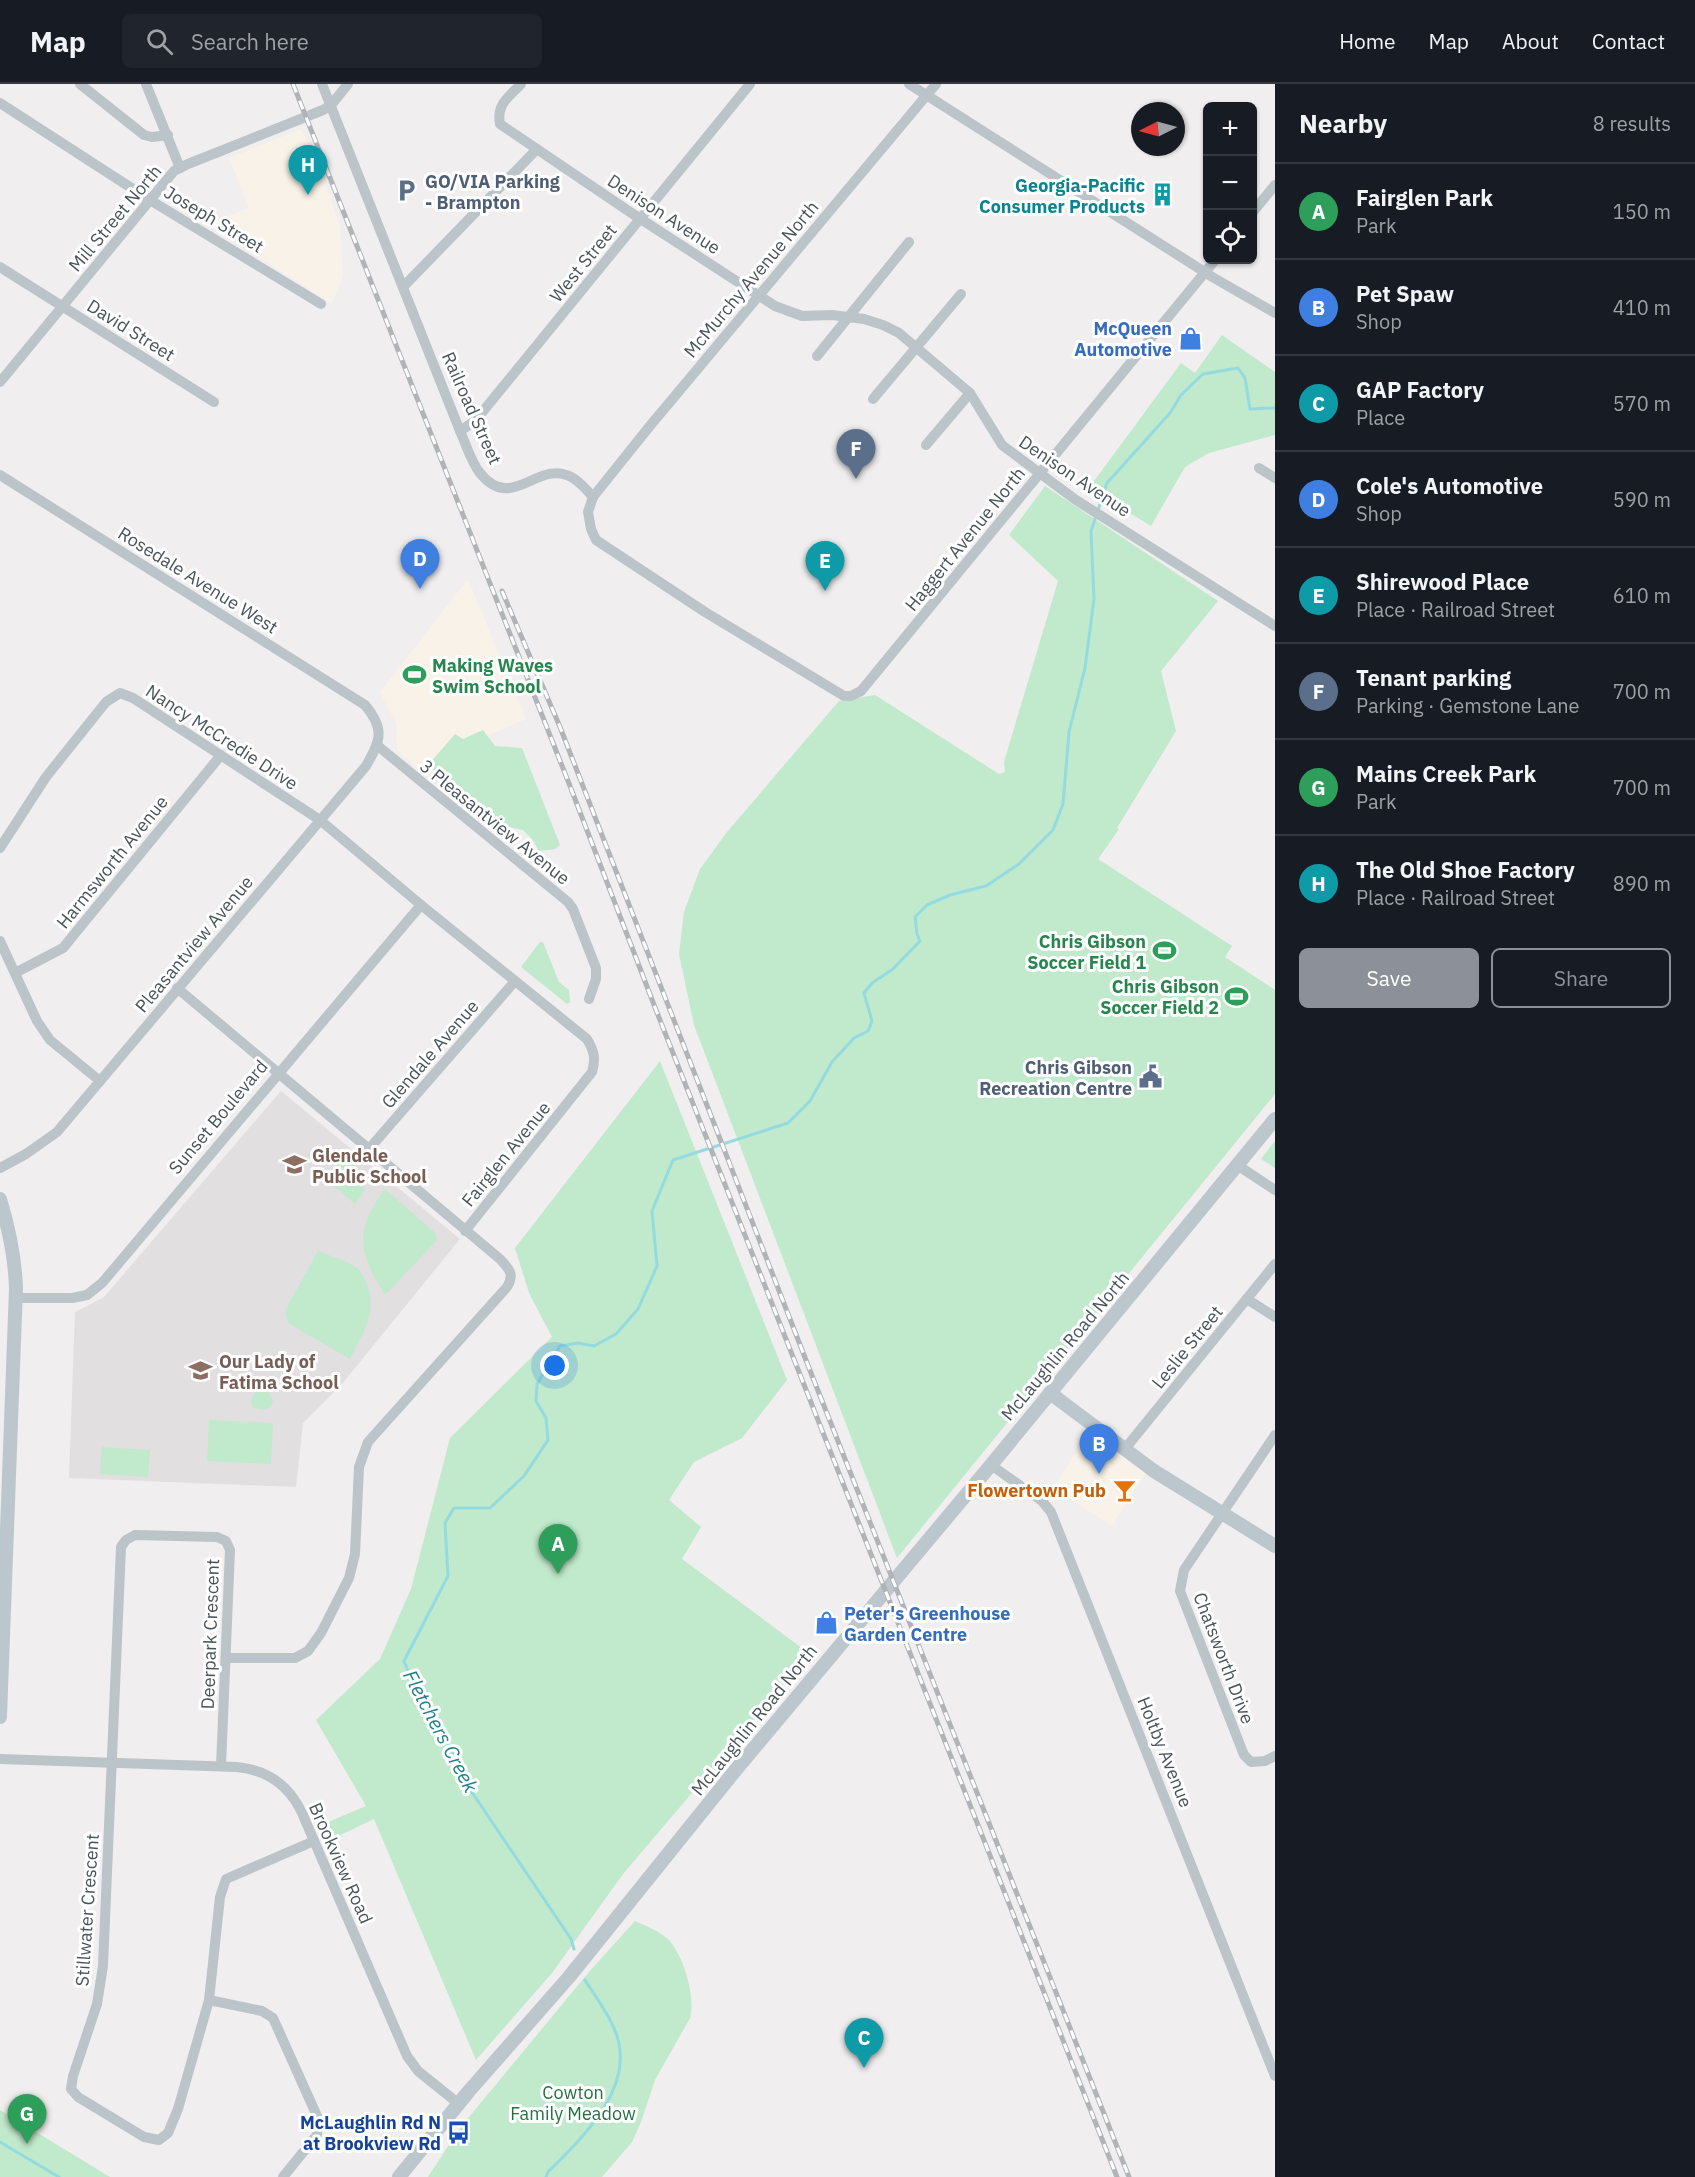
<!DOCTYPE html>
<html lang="en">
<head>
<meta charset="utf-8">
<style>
	:root { --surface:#171b24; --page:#20242c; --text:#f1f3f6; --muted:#9ea1a6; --line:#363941; --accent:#8c9099 }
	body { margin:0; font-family:"IBM Plex Sans",sans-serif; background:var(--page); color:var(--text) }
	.controls { position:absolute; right:18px; top:18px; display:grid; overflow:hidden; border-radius:9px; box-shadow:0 2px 4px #0004 }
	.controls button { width:54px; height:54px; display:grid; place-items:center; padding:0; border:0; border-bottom:2px solid var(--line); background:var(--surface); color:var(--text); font:30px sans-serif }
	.compass { position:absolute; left:1131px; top:18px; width:54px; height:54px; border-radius:50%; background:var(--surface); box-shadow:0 2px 4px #0004; rotate:264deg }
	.you { position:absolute; left:555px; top:1282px; width:21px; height:21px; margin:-15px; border:4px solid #fff; border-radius:50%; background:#1a73e8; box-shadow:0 0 0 9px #1a73e833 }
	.badge { display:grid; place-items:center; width:39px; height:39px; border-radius:50%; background:var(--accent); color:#fff; font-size:20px; font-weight:700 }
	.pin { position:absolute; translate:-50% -50px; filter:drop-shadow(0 2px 3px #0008) }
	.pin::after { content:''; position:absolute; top:32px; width:21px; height:18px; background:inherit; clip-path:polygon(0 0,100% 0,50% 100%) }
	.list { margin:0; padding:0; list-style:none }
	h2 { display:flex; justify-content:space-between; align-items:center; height:78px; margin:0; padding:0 24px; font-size:26px }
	h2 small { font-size:20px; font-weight:400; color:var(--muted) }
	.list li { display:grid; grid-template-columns:39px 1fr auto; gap:18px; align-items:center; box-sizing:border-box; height:96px; padding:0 24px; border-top:2px solid var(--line) }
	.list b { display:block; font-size:22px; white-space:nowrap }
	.list p { margin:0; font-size:20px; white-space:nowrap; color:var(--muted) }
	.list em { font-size:20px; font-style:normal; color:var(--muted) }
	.actions { display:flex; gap:12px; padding:18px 24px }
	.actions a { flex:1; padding:14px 0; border:2px solid var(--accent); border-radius:9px; text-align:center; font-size:21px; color:var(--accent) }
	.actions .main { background:var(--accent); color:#fff }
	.icon { flex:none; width:33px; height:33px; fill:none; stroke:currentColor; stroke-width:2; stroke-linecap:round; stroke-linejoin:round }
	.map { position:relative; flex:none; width:1275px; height:2093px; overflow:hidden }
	header { display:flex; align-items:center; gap:36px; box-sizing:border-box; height:84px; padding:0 30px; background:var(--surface); border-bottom:2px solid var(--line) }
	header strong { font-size:28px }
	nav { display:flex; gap:33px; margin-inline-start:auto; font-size:21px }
	.search { width:420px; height:54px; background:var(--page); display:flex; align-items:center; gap:15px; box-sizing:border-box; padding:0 21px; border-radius:9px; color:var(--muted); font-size:22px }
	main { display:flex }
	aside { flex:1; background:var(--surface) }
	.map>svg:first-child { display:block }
	.commercial { fill:#f9f2e9 }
	.education { fill:#e1dfe0 }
	.green { fill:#c1e9cb }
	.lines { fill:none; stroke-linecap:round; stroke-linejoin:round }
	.stream { stroke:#94dbe0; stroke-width:3 }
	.street { stroke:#bbc4c9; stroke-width:10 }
	.secondary { stroke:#bcc7cd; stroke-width:14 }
	.rail-casing { stroke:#b1b4b7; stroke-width:5 }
	.rail { stroke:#fff; stroke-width:3; stroke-dasharray:9; stroke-linecap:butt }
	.labels { text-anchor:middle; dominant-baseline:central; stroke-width:6; stroke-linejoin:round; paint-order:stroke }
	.service-label { font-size:18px; font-weight:bold; fill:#4e5e75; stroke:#fff; text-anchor:start }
	.culture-label { font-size:18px; font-weight:bold; fill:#0d838f; stroke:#fff; text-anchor:end }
	.street-label { font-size:18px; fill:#485359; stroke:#fff }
	.shop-label { font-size:18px; font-weight:bold; fill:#366cbe; stroke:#fff; text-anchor:end }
	.leisure-label { font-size:18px; font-weight:bold; fill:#27864d; stroke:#fff; text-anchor:end }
	.education-label { font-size:18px; font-weight:bold; fill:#785e54; stroke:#fff; text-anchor:start }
	.food-label { font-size:18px; font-weight:bold; fill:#c56008; stroke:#fff; text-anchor:end }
	.park-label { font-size:18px; fill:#22713f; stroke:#fff }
	.transit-label { font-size:18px; font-weight:bold; fill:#164399; stroke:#fff; text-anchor:end }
	.water-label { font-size:20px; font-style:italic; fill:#1d8189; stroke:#fff }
</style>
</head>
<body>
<header>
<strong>Map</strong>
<div class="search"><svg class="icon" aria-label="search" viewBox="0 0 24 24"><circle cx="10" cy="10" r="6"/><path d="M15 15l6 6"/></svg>Search here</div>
<nav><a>Home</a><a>Map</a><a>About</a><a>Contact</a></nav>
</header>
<main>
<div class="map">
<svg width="1275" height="2093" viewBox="0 0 1275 2093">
	<rect width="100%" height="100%" fill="#f0eeee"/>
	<g class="commercial">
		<polygon points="301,45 324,95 340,143 343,192 332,220 207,140 249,124 229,74"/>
		<polygon points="468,495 526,635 416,683 397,665 396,639 380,608"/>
		<polygon points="1088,1349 1147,1387 1112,1442 1053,1404"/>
	</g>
	<polygon class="education" points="281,1007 460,1155 342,1300 303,1339 296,1403 69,1394 75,1228 104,1213"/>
	<g class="green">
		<polygon points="1222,251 1275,288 1275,351 1209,369 1185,383 1151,442 1089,404 1181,279 1195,289"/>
		<polygon points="1045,402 1218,517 1161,587 1176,647 1117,744 1119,745 1098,775 1232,862 1225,873 1275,906 1275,1010 897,1474 694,941 679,870 684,828 700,785 727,748 839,617 875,611 999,690 1005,688 1004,678 1058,497 1009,451"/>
		<polygon points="483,646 495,662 522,664 560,761 555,765 539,767 533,756 523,746 501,742 428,681 455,650 463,655"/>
		<polygon points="540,858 543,858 559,898 569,906 570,918 567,920 521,883"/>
		<polygon points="660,977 787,1296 742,1354 694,1378 669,1416 701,1443 682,1475 810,1570 623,1790 552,1889 476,1976 374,1735 328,1757 321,1741 366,1722 316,1636 380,1575 411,1505 450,1354 552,1253 529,1209 515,1164"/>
		<polygon points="1275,1057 1275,1084 1261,1075"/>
		<polygon points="343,1073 347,1073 356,1081 356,1085 351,1094 365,1106 355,1120 326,1095"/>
		<path d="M385,1105l50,44 2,7 -52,55c-26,-42 -32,-64 0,-106z"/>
		<path d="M318,1167c11,5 31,10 39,17 4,4 9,11 10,16 11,28 -5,50 -17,75l-62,-36 -3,-12z"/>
		<polygon points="262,1307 268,1307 273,1317 271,1323 264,1326 253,1324 251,1318 254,1309"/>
		<polygon points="209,1336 273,1339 271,1380 207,1377"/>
		<polygon points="102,1363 150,1366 148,1393 100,1390"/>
		<path d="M635,1837c11,5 24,10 33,18 15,15 28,58 22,79l-35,62 -14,42 -9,20 -30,35h-174l32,-49 129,-156z"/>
		<polygon points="0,2026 110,2093 0,2093"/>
	</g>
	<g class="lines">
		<g class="stream">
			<polyline points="574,1865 571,1855 463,1695 444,1649 412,1597 404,1577 448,1492 445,1439 454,1424 490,1424 524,1392 548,1356 546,1334 536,1317 537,1300 560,1262 578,1259 594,1262 616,1250 638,1225 657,1182 652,1127 673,1076 788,1039 810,1017 832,978 854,954 868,947 872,937 864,909 872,899 893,885 920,857 917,850 915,833 927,821 950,811 986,802 1019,780 1053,746 1063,720 1069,648 1085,584 1094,515 1091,447 1107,399 1170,329 1181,311 1203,290 1238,284 1245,294 1250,325 1275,324"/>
			<polyline points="0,2058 59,2093"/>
			<path d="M546,2093l2,-5c32,-32 81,-78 71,-128 -4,-22 -22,-45 -34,-64"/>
		</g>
		<g class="street">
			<polyline points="80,0 144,51 152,53 168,51"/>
			<polyline points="146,0 180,84"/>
			<path d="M322,0l138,347c6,13 11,31 20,42 33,41 58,-16 93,5 8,5 14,12 20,19"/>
			<path d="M521,0c-12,13 -25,20 -21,40l133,90 142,92 27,10 30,-1 32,4 19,6 16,8 71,60 32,52 74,55 199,126"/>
			<polyline points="909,0 1214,194 1275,229"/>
			<polyline points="936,0 649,343 593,413 588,428 591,445 596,456 705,528 844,612 851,612 861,607 1215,176"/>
			<polyline points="0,19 150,116 321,220"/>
			<polyline points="1252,129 1275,101"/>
			<polyline points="0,183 214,318"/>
			<polyline points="404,202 536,66"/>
			<polyline points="817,272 909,158"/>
			<polyline points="0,298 174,87 188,80 323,26 331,21 348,0"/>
			<polyline points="873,315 961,210"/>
			<polyline points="460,347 475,337 750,0"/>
			<polyline points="926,361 970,309"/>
			<polyline points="1259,384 1275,394"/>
			<path d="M0,391l365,230c20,24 16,35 1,61l-309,366 -31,22 -26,14"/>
			<polyline points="378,662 568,818 573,825 596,884 596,895 589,915"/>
			<path d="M0,764l46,-71 60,-75 14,-9 13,5 187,122 101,85 166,134c7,12 9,19 5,33l-127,159"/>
			<polyline points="0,857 37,937 50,956 100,997"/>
			<polyline points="15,889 63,864 221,671"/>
			<path d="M177,904l323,271c9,10 15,15 7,28l-139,155 -9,25 -4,87 -6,24 -28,55 -13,18 -13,7h-69"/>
			<polyline points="369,1065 515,897"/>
			<polyline points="1237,1081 1275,1106"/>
			<polyline points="16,1214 72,1214 87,1211 102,1199 421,821"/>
			<polyline points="1247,1215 1275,1233"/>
			<polyline points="1275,1351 1184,1486 1180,1507 1244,1671 1251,1678 1265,1677 1275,1672"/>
			<polyline points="1124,1366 1275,1180"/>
			<polyline points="991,1381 1042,1417 1051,1428 1275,1992"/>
			<path d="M0,1675l237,8c30,3 52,18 65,46l105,243 11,15 41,33"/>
			<polyline points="221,1682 230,1466 226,1457 217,1453 135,1451 126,1456 121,1463 103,1882 97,1920 73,1992 71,2005 78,2013 144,2053 159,2056 168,2049 178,2025 209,1916 220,1813 226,1795 314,1757"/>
			<polyline points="209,1916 262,1927 273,1934 317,2032 318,2042 317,2051 283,2093"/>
		</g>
		<g class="secondary">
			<path d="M0,1115c9,30 15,58 16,89l-16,429"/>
			<polyline points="1050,1309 1154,1387 1275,1462"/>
			<polyline points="399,2093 469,2007 569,1893 734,1688 991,1381 1275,1035"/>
		</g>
		<defs>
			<g id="rail">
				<polyline points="293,0 570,702 656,926 1117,2093"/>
				<polyline points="502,507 560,643 811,1289 1129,2093"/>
			</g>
		</defs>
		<use href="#rail" class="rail-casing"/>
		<use href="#rail" class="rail"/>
	</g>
	<defs>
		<symbol id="parking-bare" viewBox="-9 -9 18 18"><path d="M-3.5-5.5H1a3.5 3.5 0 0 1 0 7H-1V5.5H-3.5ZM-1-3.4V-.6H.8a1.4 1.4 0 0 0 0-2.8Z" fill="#5c6f8a" stroke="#fff" stroke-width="2.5" paint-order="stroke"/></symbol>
		<symbol id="building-bare" viewBox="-9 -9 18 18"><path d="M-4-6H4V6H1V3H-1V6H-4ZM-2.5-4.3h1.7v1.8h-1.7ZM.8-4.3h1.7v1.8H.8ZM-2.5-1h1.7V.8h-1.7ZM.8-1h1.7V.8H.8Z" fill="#0f9aa8" stroke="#fff" stroke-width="2.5" paint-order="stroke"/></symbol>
		<symbol id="shop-bare" viewBox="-9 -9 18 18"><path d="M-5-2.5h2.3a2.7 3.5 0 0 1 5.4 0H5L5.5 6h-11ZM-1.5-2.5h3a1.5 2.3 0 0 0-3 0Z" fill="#3f7fe0" stroke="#fff" stroke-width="2.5" paint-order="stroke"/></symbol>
		<symbol id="stadium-bare" viewBox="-9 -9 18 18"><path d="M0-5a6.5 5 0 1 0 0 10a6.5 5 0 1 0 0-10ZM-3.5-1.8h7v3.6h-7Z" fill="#2e9e5b" stroke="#fff" stroke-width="2.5" paint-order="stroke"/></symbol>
		<symbol id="civic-bare" viewBox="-9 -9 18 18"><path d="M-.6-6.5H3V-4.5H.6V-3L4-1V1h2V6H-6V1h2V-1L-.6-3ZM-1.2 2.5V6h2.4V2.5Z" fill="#5c6f8a" stroke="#fff" stroke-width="2.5" paint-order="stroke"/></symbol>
		<symbol id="school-bare" viewBox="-9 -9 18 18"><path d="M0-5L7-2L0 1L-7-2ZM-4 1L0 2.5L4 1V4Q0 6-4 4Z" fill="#8d6e63" stroke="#fff" stroke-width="2.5" paint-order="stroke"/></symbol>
		<symbol id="bar-bare" viewBox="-9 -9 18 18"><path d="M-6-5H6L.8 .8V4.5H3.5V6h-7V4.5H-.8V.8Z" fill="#e8710a" stroke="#fff" stroke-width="2.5" paint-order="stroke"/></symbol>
		<symbol id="bus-bare" viewBox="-9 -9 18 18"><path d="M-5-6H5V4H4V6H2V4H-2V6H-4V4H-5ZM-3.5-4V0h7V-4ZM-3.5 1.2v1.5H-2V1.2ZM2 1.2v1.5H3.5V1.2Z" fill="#1a4fb4" stroke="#fff" stroke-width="2.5" paint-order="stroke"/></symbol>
	</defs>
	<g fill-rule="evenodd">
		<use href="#parking-bare" x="390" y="90" width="33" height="33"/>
		<use href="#building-bare" x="1146" y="94" width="33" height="33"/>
		<use href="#shop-bare" x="1174" y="238" width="33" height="33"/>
		<use href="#stadium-bare" x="398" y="574" width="33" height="33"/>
		<use href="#stadium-bare" x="1148" y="850" width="33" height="33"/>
		<use href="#stadium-bare" x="1220" y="896" width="33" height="33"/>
		<use href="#civic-bare" x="1134" y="976" width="33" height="33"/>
		<use href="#school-bare" x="278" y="1064" width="33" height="33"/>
		<use href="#school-bare" x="184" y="1270" width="33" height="33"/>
		<use href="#bar-bare" x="1108" y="1390" width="33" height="33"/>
		<use href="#shop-bare" x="810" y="1522" width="33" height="33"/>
		<use href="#bus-bare" x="442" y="2032" width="33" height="33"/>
	</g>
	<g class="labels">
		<g class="service-label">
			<text x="425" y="97">GO/VIA Parking<tspan x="425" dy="21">- Brampton</tspan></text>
			<text x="1132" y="983" text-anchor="end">Chris Gibson<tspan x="1132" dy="21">Recreation Centre</tspan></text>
		</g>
		<g class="culture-label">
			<text x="1145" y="101">Georgia-Pacific<tspan x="1145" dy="21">Consumer Products</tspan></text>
		</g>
		<g class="street-label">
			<text transform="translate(664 130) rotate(33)">Denison Avenue</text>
			<text transform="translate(115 134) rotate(-50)">Mill Street North</text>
			<text transform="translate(214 135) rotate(31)">Joseph Street</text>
			<text transform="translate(583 179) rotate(-51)">West Street</text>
			<text transform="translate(751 195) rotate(-50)">McMurchy Avenue North</text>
			<text transform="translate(131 246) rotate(32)">David Street</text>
			<text transform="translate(472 324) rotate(66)">Railroad Street</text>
			<text transform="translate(1075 392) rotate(34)">Denison Avenue</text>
			<text transform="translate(965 455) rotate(-51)">Haggert Avenue North</text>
			<text transform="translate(198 496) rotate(32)">Rosedale Avenue West</text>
			<text transform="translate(222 653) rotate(33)">Nancy McCredie Drive</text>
			<text transform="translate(495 738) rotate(39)">3 Pleasantview Avenue</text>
			<text transform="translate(112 778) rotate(-51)">Harmsworth Avenue</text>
			<text transform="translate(194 860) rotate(-50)">Pleasantview Avenue</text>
			<text transform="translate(430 970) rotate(-49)">Glendale Avenue</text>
			<text transform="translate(218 1033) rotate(-50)">Sunset Boulevard</text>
			<text transform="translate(506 1070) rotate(-51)">Fairglen Avenue</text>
			<text transform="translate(1065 1262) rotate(-50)">McLaughlin Road North</text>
			<text transform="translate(1187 1263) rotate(-51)">Leslie Street</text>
			<text transform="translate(210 1550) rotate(-88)">Deerpark Crescent</text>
			<text transform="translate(1224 1574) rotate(69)">Chatsworth Drive</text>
			<text transform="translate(754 1636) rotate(-51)">McLaughlin Road North</text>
			<text transform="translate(1165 1668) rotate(68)">Holtby Avenue</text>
			<text transform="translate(341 1779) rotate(66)">Brookview Road</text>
			<text transform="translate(87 1826) rotate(-86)">Stillwater Crescent</text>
		</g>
		<g class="shop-label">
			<text x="1172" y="244">McQueen<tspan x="1172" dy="21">Automotive</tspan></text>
			<text x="844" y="1529" text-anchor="start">Peter's Greenhouse<tspan x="844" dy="21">Garden Centre</tspan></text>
		</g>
		<g class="leisure-label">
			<text x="432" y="581" text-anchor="start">Making Waves<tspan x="432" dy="21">Swim School</tspan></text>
			<text x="1146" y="857">Chris Gibson<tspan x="1146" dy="21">Soccer Field 1</tspan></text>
			<text x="1219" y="902">Chris Gibson<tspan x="1219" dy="21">Soccer Field 2</tspan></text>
		</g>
		<g class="education-label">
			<text x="312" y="1071">Glendale<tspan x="312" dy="21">Public School</tspan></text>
			<text x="219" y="1277">Our Lady of<tspan x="219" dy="21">Fatima School</tspan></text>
		</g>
		<g class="food-label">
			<text x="1106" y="1406">Flowertown Pub</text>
		</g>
		<g class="park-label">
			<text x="573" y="2008">Cowton<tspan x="573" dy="21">Family Meadow</tspan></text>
		</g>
		<g class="transit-label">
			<text x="441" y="2038">McLaughlin Rd N<tspan x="441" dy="21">at Brookview Rd</tspan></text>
		</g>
		<g class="water-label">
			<text transform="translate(441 1647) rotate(62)">Fletchers Creek</text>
		</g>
	</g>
</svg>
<div class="controls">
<button>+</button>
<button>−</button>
<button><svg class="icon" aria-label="locate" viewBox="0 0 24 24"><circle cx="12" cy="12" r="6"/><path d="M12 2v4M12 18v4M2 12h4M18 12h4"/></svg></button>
</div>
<svg class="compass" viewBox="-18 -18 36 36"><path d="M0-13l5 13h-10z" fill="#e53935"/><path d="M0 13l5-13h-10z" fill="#9ea1a6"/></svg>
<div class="you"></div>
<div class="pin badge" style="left:558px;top:1490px;background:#2e9e5b">A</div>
<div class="pin badge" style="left:1099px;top:1390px;background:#3f7fe0">B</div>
<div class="pin badge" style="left:864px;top:1984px;background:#0f9aa8">C</div>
<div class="pin badge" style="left:420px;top:505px;background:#3f7fe0">D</div>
<div class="pin badge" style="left:825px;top:507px;background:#0f9aa8">E</div>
<div class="pin badge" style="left:856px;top:395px;background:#5c6f8a">F</div>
<div class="pin badge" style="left:27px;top:2060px;background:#2e9e5b">G</div>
<div class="pin badge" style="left:308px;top:111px;background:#0f9aa8">H</div>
</div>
<aside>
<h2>Nearby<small>8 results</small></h2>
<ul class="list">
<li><span class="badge" style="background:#2e9e5b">A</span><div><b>Fairglen Park</b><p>Park</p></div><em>150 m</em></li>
<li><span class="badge" style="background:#3f7fe0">B</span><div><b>Pet Spaw</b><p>Shop</p></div><em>410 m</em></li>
<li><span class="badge" style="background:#0f9aa8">C</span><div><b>GAP Factory</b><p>Place</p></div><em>570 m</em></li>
<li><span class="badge" style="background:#3f7fe0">D</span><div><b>Cole's Automotive</b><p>Shop</p></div><em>590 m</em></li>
<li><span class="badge" style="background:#0f9aa8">E</span><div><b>Shirewood Place</b><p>Place · Railroad Street</p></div><em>610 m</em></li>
<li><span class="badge" style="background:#5c6f8a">F</span><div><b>Tenant parking</b><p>Parking · Gemstone Lane</p></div><em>700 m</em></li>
<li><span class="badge" style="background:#2e9e5b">G</span><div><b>Mains Creek Park</b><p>Park</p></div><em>700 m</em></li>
<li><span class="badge" style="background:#0f9aa8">H</span><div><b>The Old Shoe Factory</b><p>Place · Railroad Street</p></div><em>890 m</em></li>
</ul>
<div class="actions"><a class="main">Save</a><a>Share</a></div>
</aside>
</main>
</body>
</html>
